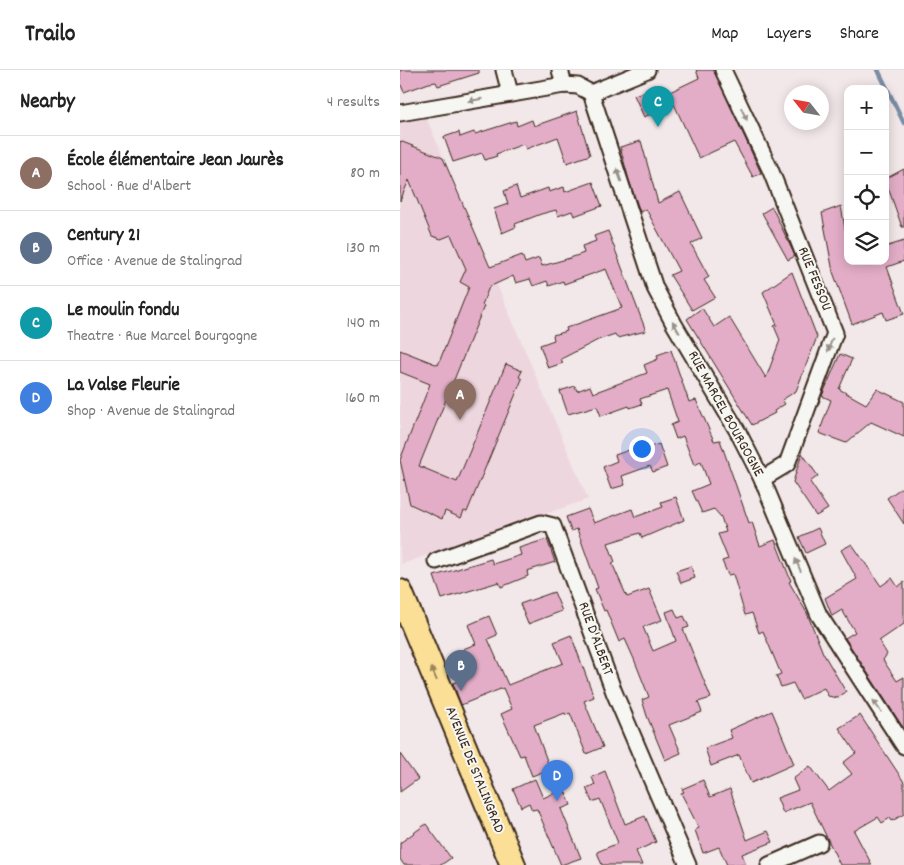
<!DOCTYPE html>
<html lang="en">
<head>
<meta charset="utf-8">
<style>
	:root { --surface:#fff; --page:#f6f6f6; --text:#222; --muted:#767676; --line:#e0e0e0; --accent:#b45309 }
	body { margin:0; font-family:Dekko,sans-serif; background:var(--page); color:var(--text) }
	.controls { position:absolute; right:15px; top:15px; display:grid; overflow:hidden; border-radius:10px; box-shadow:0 2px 12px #0003 }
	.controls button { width:45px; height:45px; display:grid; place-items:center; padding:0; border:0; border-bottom:1px solid var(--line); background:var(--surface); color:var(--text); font:25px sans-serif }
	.compass { position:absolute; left:384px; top:15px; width:45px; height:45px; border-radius:50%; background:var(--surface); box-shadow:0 2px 12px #0003; rotate:301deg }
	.you { position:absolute; left:241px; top:378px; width:18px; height:18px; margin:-12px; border:4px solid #fff; border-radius:50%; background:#1a73e8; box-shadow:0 0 0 8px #1a73e833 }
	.badge { display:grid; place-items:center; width:32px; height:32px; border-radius:50%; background:var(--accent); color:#fff; font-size:16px; font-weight:700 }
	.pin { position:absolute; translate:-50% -41px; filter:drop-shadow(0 1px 2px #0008) }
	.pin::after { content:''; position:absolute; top:26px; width:18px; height:15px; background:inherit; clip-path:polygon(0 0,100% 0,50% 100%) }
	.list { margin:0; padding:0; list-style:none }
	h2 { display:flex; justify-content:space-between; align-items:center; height:65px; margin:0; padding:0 20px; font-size:21px }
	h2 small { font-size:16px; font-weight:400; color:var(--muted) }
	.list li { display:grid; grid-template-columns:32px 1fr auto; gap:15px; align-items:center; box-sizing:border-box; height:75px; padding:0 20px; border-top:1px solid var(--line) }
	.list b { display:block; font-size:19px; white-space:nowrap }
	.list p { margin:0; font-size:16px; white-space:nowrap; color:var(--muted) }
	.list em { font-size:16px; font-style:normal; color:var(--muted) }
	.icon { flex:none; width:28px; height:28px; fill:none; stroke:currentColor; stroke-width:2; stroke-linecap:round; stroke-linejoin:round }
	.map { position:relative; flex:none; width:504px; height:795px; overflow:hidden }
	header { display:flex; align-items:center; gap:30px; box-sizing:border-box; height:70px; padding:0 25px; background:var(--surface); border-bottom:1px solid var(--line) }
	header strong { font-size:24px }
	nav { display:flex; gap:28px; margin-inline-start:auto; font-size:18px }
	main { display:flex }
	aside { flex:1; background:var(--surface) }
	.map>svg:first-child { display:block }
	.built { fill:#eed6df }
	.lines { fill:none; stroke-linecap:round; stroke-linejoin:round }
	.stream { stroke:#798da4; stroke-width:4.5 }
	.building { fill:#e3adc7; stroke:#3b2a1e }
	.minor-casing { stroke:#3b2a1e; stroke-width:19 }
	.primary-casing { stroke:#3b2a1e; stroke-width:28 }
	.minor { stroke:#f6f6f2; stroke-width:15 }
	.primary { stroke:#fbdf96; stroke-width:24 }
	.oneway { fill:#989088 }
	.oneway2 { fill:#9b845a }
	.labels { text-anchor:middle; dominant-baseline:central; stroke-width:4; stroke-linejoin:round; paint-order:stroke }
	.street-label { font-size:15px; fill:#3b2a1e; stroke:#f6f6f2 }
</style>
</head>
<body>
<header>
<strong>Trailo</strong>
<nav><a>Map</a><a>Layers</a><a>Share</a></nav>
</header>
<main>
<aside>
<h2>Nearby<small>4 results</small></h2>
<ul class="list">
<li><span class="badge" style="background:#8d6e63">A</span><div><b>École élémentaire Jean Jaurès</b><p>School · Rue d'Albert</p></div><em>80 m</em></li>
<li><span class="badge" style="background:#5c6f8a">B</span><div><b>Century 21</b><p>Office · Avenue de Stalingrad</p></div><em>130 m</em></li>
<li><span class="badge" style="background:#0f9aa8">C</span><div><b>Le moulin fondu</b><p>Theatre · Rue Marcel Bourgogne</p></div><em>140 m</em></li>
<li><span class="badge" style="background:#3f7fe0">D</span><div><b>La Valse Fleurie</b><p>Shop · Avenue de Stalingrad</p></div><em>160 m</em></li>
</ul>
</aside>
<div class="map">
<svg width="504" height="795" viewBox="0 0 504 795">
	<rect width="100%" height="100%" fill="#f2e7e9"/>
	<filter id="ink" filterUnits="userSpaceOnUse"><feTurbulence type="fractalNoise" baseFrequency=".02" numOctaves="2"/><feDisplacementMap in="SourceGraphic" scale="10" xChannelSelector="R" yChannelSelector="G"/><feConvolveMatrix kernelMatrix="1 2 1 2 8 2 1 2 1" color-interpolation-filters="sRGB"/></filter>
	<g filter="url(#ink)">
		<polygon class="built" points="26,47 188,429 2,494 0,487 0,52"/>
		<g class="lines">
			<polyline class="stream" points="478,0 504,53"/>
		</g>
		<g class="building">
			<polygon points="0,0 79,0 79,3 38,16 36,12 29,13 4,22 0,13"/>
			<polygon points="296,0 314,0 361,103 353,107 334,72 299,88 274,34 244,47 234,25 249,20 253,30 299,8"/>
			<polygon points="177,41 190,85 167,93 158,67 126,79 124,74 96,84 97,86 85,90 82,83 53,92 44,67 59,62 60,67 74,62 75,64 116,51 117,56 132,50 134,56"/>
			<polygon points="0,71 43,88 90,197 122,185 125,193 139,188 142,196 170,188 184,183 182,176 196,171 194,166 208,161 246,261 217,268 215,264 198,270 161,289 163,293 148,298 140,275 154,270 153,265 167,261 166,258 222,238 206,199 164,214 163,211 149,216 147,211 133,216 130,209 116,213 113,206 89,217 82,235 84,236 19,396 57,412 106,294 122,301 119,307 122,309 67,442 64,441 61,448 45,441 42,449 10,434 0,390 30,314 0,302 0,280 38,295 69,217 60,212 66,199 51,165 41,169 32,166 9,110 0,131"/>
			<polygon points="241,71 258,133 280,122 302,168 291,174 309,207 304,210 315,227 292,240 270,205 279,201 246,139 240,142 229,110 220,77"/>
			<polygon points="504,99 504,157 502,157 485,109"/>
			<polygon points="193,112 202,136 174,146 172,141 158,146 156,140 141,144 115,154 116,157 102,163 94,139 108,134 104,121 116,116 120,128 148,118 149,122 164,117 165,122"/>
			<polygon points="441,136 448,176 448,191 485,192 485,177 504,171 504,191 487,197 504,244 486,250 483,242 452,254 433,202 422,143"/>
			<polygon points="372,137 395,186 388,190 362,143"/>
			<polygon points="392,202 417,267 396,321 382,330 385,334 374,341 375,343 352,355 287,249 302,238 314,257 329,247 366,308 380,270 374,256 377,255 363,222"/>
			<polygon points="271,280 289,332 296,330 314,371 320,370 349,453 352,452 360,476 375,470 391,511 389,512 407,543 423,583 446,622 437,628 428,626 424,618 401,629 393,613 381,617 376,606 381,604 363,561 359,563 352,543 345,545 333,504 328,505 322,491 328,489 318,464 326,462 321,447 314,439 302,443 292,421 309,414 301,392 294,395 283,366 276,369 271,355 278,352 267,320 240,329 242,334 230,338 229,336 201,346 197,336 168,344 160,321 175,316 177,321 190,316 193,323 247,303 244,295 258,289 257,285"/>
			<polygon points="440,284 452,289 439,319 466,334 477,319 504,332 504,367 471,352 446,373 419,363 431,330 422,326"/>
			<polygon points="259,374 267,397 253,402 250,396 222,406 225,415 211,419 203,397 217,391 215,385 243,375 244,379"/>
			<polygon points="402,383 418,406 410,412 428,439 416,446 393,412"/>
			<polygon points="504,416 504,454 487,428"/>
			<polygon points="276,427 284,450 242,468 240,463 208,473 215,492 212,493 227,527 249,519 262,550 243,557 253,581 276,571 266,542 274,539 278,548 284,546 289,557 283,559 311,628 298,632 302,642 269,655 281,683 265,690 247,646 242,630 249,627 234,589 225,569 219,572 206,540 204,541 195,519 198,518 177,459 171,461 166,447 188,439 194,453 232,439 235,447 263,437 261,432"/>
			<polygon points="418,458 425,474 406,483 399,467"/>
			<polygon points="147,469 155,492 127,501 128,506 101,517 99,512 42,529 34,506 91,489 93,494 121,485 119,478"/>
			<polygon points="452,474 481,516 492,508 498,517 504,512 504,554 479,571 487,584 483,590 497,611 504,607 504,659 445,568 455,562 442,540 432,546 425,528 457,509 441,480"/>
			<polygon points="291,496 295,508 281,513 276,501"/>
			<polygon points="154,522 162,541 128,554 120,534"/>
			<polygon points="89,546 97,565 88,569 108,615 163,593 154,572 171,565 194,627 184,631 203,677 186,684 170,643 166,645 165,643 134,655 150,699 132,706 124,685 120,686 101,644 112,639 103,618 61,635 53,613 73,605 63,579 76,574 68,555"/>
			<polygon points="372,641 394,694 351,713 339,685 311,696 305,678 332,668 329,660"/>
			<polygon points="460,645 504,712 504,744 492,751 490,748 482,753 478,747 454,761 472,795 440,795 410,732 383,743 377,728 398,720 393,709 410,696 429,721 452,704 443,693 456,683 439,658"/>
			<polygon points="0,684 18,709 0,722"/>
			<polygon points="205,701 225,754 245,746 256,772 236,781 242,795 202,795 197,782 218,773 200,729 192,732 186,718 195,715 192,707"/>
			<polygon points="135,709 143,728 164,719 171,735 161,739 181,788 161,795 137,739 132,740 129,733 121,737 113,719"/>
			<polygon points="303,710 310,727 330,719 347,770 368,761 373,772 342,784 346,795 327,795 319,777 303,783 295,760 299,758 281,723 284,722 282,719"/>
			<polygon points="26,754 51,788 41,795 4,795 0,789 0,773"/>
		</g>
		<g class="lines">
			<defs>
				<g id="minor">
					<polyline points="104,0 110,23"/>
					<polyline points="160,0 164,15"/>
					<polyline points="323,0 370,99 435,263 387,394 362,409"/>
					<polyline points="191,23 255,218 274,254 338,362 362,409 419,545 504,676"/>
					<polyline points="191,23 247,0"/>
					<polyline points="0,43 164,15 178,16 191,23"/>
					<polyline points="36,491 141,453 153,456 214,622 288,795"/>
					<polyline points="369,795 419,773"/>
				</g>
				<polyline id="primary" points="0,522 113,795"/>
			</defs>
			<use href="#minor" class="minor-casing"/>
			<use href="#primary" class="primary-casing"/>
			<use href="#minor" class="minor"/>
			<use href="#primary" class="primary"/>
		</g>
		<defs><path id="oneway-solid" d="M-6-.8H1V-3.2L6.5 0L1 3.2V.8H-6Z" transform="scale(1.25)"/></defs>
		<g class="oneway">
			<use href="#oneway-solid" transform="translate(75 30) rotate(170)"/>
			<use href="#oneway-solid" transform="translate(344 44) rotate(65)"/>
			<use href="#oneway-solid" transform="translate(219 105) rotate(-109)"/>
			<use href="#oneway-solid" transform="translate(276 257) rotate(-120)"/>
			<use href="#oneway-solid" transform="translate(430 275) rotate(110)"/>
			<use href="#oneway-solid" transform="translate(398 495) rotate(-113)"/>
			<use href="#oneway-solid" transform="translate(477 636) rotate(-124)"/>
		</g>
		<use class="oneway2" href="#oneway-solid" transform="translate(34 604) rotate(-113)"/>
	</g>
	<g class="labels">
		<g class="street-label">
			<text transform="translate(414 209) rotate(68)">RUE FESSOU</text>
			<text transform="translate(325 344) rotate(61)">RUE MARCEL BOURGOGNE</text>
			<text transform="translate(195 569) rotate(70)">RUE D'ALBERT</text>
			<text transform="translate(74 700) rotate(68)">AVENUE DE STALINGRAD</text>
		</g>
	</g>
</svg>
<div class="controls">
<button>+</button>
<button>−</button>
<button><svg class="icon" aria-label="locate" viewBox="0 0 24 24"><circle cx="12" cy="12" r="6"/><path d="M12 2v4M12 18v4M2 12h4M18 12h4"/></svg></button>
<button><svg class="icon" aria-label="layers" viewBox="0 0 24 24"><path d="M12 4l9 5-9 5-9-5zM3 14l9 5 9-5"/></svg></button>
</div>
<svg class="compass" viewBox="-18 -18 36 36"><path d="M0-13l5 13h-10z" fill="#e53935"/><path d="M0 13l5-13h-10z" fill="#767676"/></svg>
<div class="you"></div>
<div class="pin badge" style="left:60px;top:350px;background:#8d6e63">A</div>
<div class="pin badge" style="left:61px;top:621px;background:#5c6f8a">B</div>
<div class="pin badge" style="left:258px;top:57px;background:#0f9aa8">C</div>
<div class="pin badge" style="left:157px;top:731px;background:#3f7fe0">D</div>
</div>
</main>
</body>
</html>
